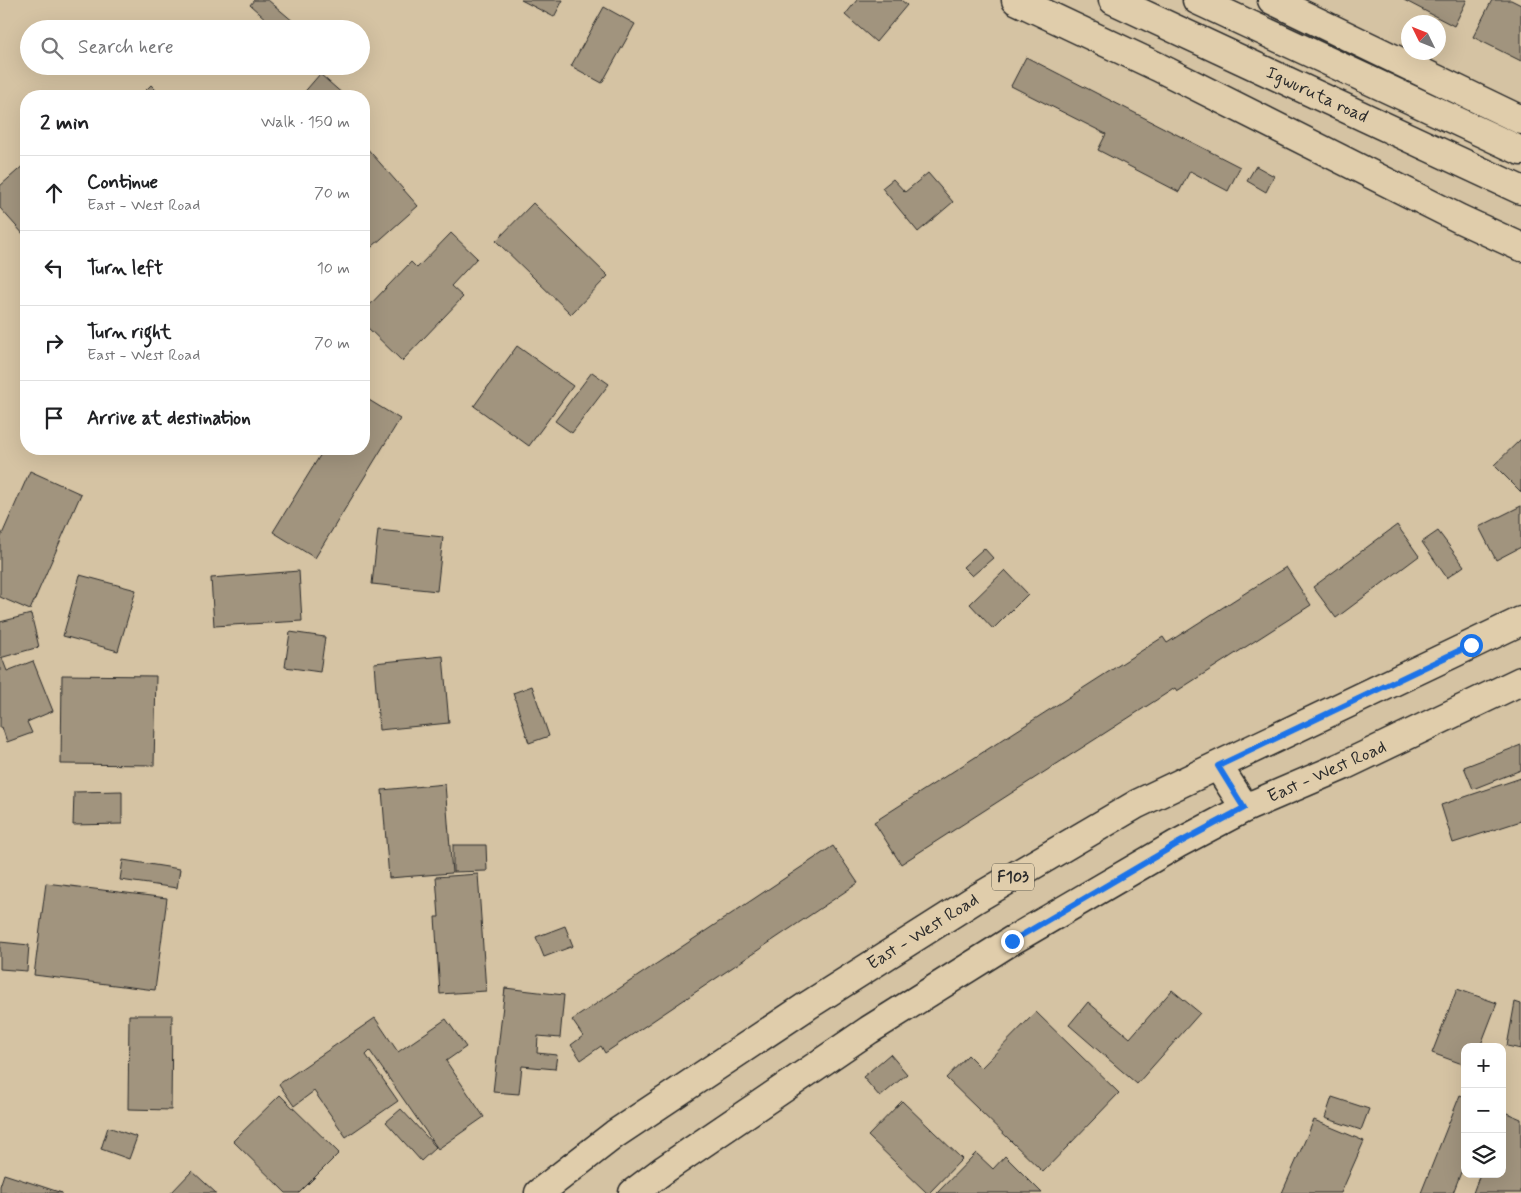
<!DOCTYPE html>
<html lang="en">
<head>
<meta charset="utf-8">
<style>
	:root { --surface:#fff; --page:#f6f6f6; --text:#202124; --muted:#757577; --line:#e0e0e0 }
	body { margin:0; font-family:Mynerve,sans-serif; background:var(--page); color:var(--text) }
	.controls { position:absolute; right:15px; bottom:15px; display:grid; overflow:hidden; border-radius:10px; box-shadow:0 5px 20px #0002 }
	.controls button { width:45px; height:45px; display:grid; place-items:center; padding:0; border:0; border-bottom:1px solid var(--line); background:var(--surface); color:var(--text); font:25px sans-serif }
	.compass { position:absolute; left:1401px; top:15px; width:45px; height:45px; border-radius:50%; background:var(--surface); box-shadow:0 5px 20px #0002; rotate:313deg }
	.stop { position:absolute; width:15px; height:15px; margin:-11px; border:4px solid #1a73e8; border-radius:50%; background:#fff }
	.stop.end { background:#1a73e8; border-color:#fff; box-shadow:0 1px 5px #0008 }
	.list { margin:0; padding:0; list-style:none }
	h2 { display:flex; justify-content:space-between; align-items:center; height:65px; margin:0; padding:0 20px; font-size:21px }
	h2 small { font-size:16px; font-weight:400; color:var(--muted) }
	.list li { display:grid; grid-template-columns:32px 1fr auto; gap:15px; align-items:center; box-sizing:border-box; height:75px; padding:0 20px; border-top:1px solid var(--line) }
	.list b { display:block; font-size:19px; white-space:nowrap }
	.list p { margin:0; font-size:16px; white-space:nowrap; color:var(--muted) }
	.list em { font-size:16px; font-style:normal; color:var(--muted) }
	.icon { flex:none; width:28px; height:28px; fill:none; stroke:currentColor; stroke-width:2; stroke-linecap:round; stroke-linejoin:round }
	.map { position:relative; flex:none; width:1521px; height:1193px; overflow:hidden }
	.search { position:absolute; background:var(--surface); box-shadow:0 5px 20px #0002; left:20px; top:20px; width:350px; height:55px; display:flex; align-items:center; gap:12px; box-sizing:border-box; padding:0 18px; border-radius:28px; color:var(--muted); font-size:19px }
	.panel { position:absolute; background:var(--surface); box-shadow:0 5px 20px #0002; left:20px; top:90px; width:350px; height:365px; border-radius:20px }
	.map>svg:first-child { display:block }
	.building { fill:#a1947e; stroke:#2b2b2b }
	.lines { fill:none; stroke-linecap:round; stroke-linejoin:round }
	.secondary-casing { stroke:#2b2b2b; stroke-width:31 }
	.primary-casing { stroke:#2b2b2b; stroke-width:31 }
	.secondary { stroke:#e0cdab; stroke-width:28 }
	.primary { stroke:#e0cdab; stroke-width:28 }
	.route { stroke:#1a73e8; stroke-width:6 }
	.labels { text-anchor:middle; dominant-baseline:central; stroke-width:4; stroke-linejoin:round; paint-order:stroke }
	.shield { fill:#e0cdab; stroke:#615c51; stroke-width:1 }
	.shield-label { font-size:16px; font-weight:bold; fill:#2b2b2b }
	.street-label { font-size:18px; fill:#2b2b2b; stroke:#e0cdab }
</style>
</head>
<body>
<div class="map">
<svg width="1521" height="1193" viewBox="0 0 1521 1193">
	<rect width="100%" height="100%" fill="#d5c3a3"/>
	<filter id="ink" filterUnits="userSpaceOnUse"><feTurbulence type="fractalNoise" baseFrequency=".02" numOctaves="2"/><feDisplacementMap in="SourceGraphic" scale="10" xChannelSelector="R" yChannelSelector="G"/><feConvolveMatrix kernelMatrix="1 2 1 2 8 2 1 2 1" color-interpolation-filters="sRGB"/></filter>
	<g filter="url(#ink)">
		<g class="building">
			<polygon points="254,0 268,0 294,22 288,29 277,29 250,5"/>
			<polygon points="521,0 563,0 554,17"/>
			<polygon points="857,0 901,0 907,5 876,42 845,15"/>
			<polygon points="1404,0 1467,0 1454,26"/>
			<polygon points="1492,0 1511,0 1521,5 1521,61 1473,37"/>
			<polygon points="604,7 635,24 602,83 571,66"/>
			<polygon points="1026,57 1240,167 1228,191 1190,171 1179,192 1098,150 1106,134 1011,86"/>
			<polygon points="320,74 345,96 301,96"/>
			<polygon points="151,85 162,96 140,96"/>
			<polygon points="365,146 418,206 364,254 364,147"/>
			<polygon points="26,163 26,234 24,235 0,208 0,186"/>
			<polygon points="1256,166 1274,176 1266,192 1247,181"/>
			<polygon points="928,173 953,202 918,232 882,188 893,179 905,192"/>
			<polygon points="533,203 608,276 571,314 496,241"/>
			<polygon points="451,233 477,258 451,286 463,297 402,361 364,324 364,311 411,262 417,268"/>
			<polygon points="517,346 573,386 529,446 474,406"/>
			<polygon points="592,372 609,384 572,433 555,421"/>
			<polygon points="364,397 400,419 315,558 273,532 324,449 364,449"/>
			<polygon points="1521,439 1521,492 1494,465"/>
			<polygon points="30,471 81,494 30,610 0,597 0,539"/>
			<polygon points="1521,506 1521,547 1496,560 1479,527"/>
			<polygon points="1397,525 1419,556 1336,618 1313,587"/>
			<polygon points="378,530 443,537 437,591 372,584"/>
			<polygon points="1438,531 1464,566 1447,578 1422,542"/>
			<polygon points="984,548 993,558 972,576 963,567"/>
			<polygon points="1286,567 1311,605 1177,691 1175,688 901,864 874,822 1163,637 1167,643"/>
			<polygon points="1005,570 1028,594 993,629 970,604"/>
			<polygon points="299,571 302,621 214,626 211,578"/>
			<polygon points="80,575 136,590 118,651 63,636"/>
			<polygon points="31,614 39,647 0,658 0,622"/>
			<polygon points="290,632 325,637 320,672 285,667"/>
			<polygon points="443,656 449,723 379,730 374,663"/>
			<polygon points="2,658 7,671 33,661 53,711 27,722 32,733 7,742 2,727 0,728 0,659"/>
			<polygon points="62,675 156,676 154,765 61,764"/>
			<polygon points="532,686 549,736 529,743 513,693"/>
			<polygon points="1521,745 1521,770 1473,789 1464,767"/>
			<polygon points="1521,778 1521,821 1453,843 1441,805"/>
			<polygon points="445,784 452,873 389,878 382,790"/>
			<polygon points="122,791 122,824 73,825 74,792"/>
			<polygon points="453,845 486,845 487,871 453,872"/>
			<polygon points="833,846 858,883 605,1053 601,1046 581,1060 571,1045 583,1036 572,1020"/>
			<polygon points="123,860 180,869 177,888 120,880"/>
			<polygon points="478,874 486,991 440,994 435,917 439,917 436,877"/>
			<polygon points="46,883 167,898 155,990 34,975"/>
			<polygon points="565,926 573,946 544,957 536,937"/>
			<polygon points="0,942 29,945 27,971 0,969"/>
			<polygon points="505,988 564,995 560,1038 538,1036 537,1053 557,1055 555,1069 522,1066 519,1094 493,1092"/>
			<polygon points="1457,989 1497,1003 1480,1047 1465,1047 1465,1065 1432,1053"/>
			<polygon points="1172,990 1200,1013 1137,1084 1069,1025 1088,1002 1130,1038"/>
			<polygon points="1515,1002 1521,1004 1521,1049 1507,1046"/>
			<polygon points="1036,1012 1119,1093 1043,1172 946,1078 968,1055 981,1068"/>
			<polygon points="129,1015 172,1015 171,1110 128,1109"/>
			<polygon points="375,1018 398,1052 446,1019 466,1047 446,1061 484,1117 438,1149 370,1051 366,1055 398,1101 346,1137 314,1091 294,1106 279,1084"/>
			<polygon points="890,1054 907,1074 880,1097 863,1077"/>
			<polygon points="280,1095 339,1153 299,1193 286,1193 233,1141"/>
			<polygon points="1460,1095 1465,1097 1465,1162 1453,1193 1421,1193"/>
			<polygon points="1332,1097 1369,1109 1361,1130 1325,1118"/>
			<polygon points="902,1101 962,1159 929,1193 927,1193 868,1136"/>
			<polygon points="401,1109 436,1147 421,1161 386,1122"/>
			<polygon points="1502,1111 1521,1119 1521,1193 1473,1193 1480,1174 1502,1174"/>
			<polygon points="1314,1120 1364,1141 1341,1193 1282,1193"/>
			<polygon points="108,1127 137,1137 129,1159 101,1149"/>
			<polygon points="976,1153 993,1169 1005,1156 1042,1193 937,1193"/>
			<polygon points="192,1171 216,1193 171,1193"/>
			<polygon points="4,1174 62,1193 0,1193 0,1186"/>
		</g>
		<g class="lines">
			<defs>
				<g id="secondary">
					<polyline points="1016,0 1158,67 1460,219 1521,247"/>
					<polyline points="1113,0 1521,190"/>
					<polyline points="1197,0 1521,151"/>
					<polyline points="1272,0 1521,120"/>
				</g>
				<g id="primary">
					<polyline points="1218,766 1245,808"/>
					<polyline points="539,1193 615,1134 807,1006 974,900 1137,804 1521,621"/>
					<polyline points="633,1193 665,1169 869,1030 1011,941 1177,844 1245,808 1343,766 1521,681"/>
				</g>
			</defs>
			<use href="#secondary" class="secondary-casing"/>
			<use href="#primary" class="primary-casing"/>
			<use href="#secondary" class="secondary"/>
			<use href="#primary" class="primary"/>
		</g>
	</g>
	<g class="lines" filter="url(#ink)">
		<polyline class="route" points="1012,941 1177,844 1244,808 1218,766 1471,645"/>
	</g>
	<g class="labels">
		<rect class="shield" x="992" y="863.5" width="42" height="27" rx="4"/>
		<g class="shield-label">
			<text x="1013" y="877">F103</text>
		</g>
		<g class="street-label">
			<text transform="translate(1317 95) rotate(25)">Igwuruta road</text>
			<text transform="translate(1327 772) rotate(-24)">East - West Road</text>
			<text transform="translate(923 932) rotate(-32)">East - West Road</text>
		</g>
	</g>
</svg>
<div class="controls">
<button>+</button>
<button>−</button>
<button><svg class="icon" aria-label="layers" viewBox="0 0 24 24"><path d="M12 4l9 5-9 5-9-5zM3 14l9 5 9-5"/></svg></button>
</div>
<svg class="compass" viewBox="-18 -18 36 36"><path d="M0-13l5 13h-10z" fill="#e53935"/><path d="M0 13l5-13h-10z" fill="#757577"/></svg>
<div class="stop" style="left:1471px;top:645px"></div>
<div class="stop end" style="left:1012px;top:941px"></div>
<div class="search"><svg class="icon" aria-label="search" viewBox="0 0 24 24"><circle cx="10" cy="10" r="6"/><path d="M15 15l6 6"/></svg>Search here</div>
<section class="panel">
<h2>2 min<small>Walk · 150 m</small></h2>
<ul class="list">
<li><svg class="icon" aria-label="ahead" viewBox="0 0 24 24"><path d="M12 20V5M6 11l6-6 6 6"/></svg><div><b>Continue</b><p>East - West Road</p></div><em>70 m</em></li>
<li><svg class="icon" aria-label="left" viewBox="0 0 24 24"><path d="M17 20v-9H6M10 6l-5 5 5 5"/></svg><div><b>Turn left</b></div><em>10 m</em></li>
<li><svg class="icon" aria-label="right" viewBox="0 0 24 24"><path d="M7 20v-9h11M14 6l5 5-5 5"/></svg><div><b>Turn right</b><p>East - West Road</p></div><em>70 m</em></li>
<li><svg class="icon" aria-label="arrive" viewBox="0 0 24 24"><path d="M6 21V4h12l-3 4 3 4H6"/></svg><div><b>Arrive at destination</b></div></li>
</ul>
</section>
</div>
</body>
</html>
